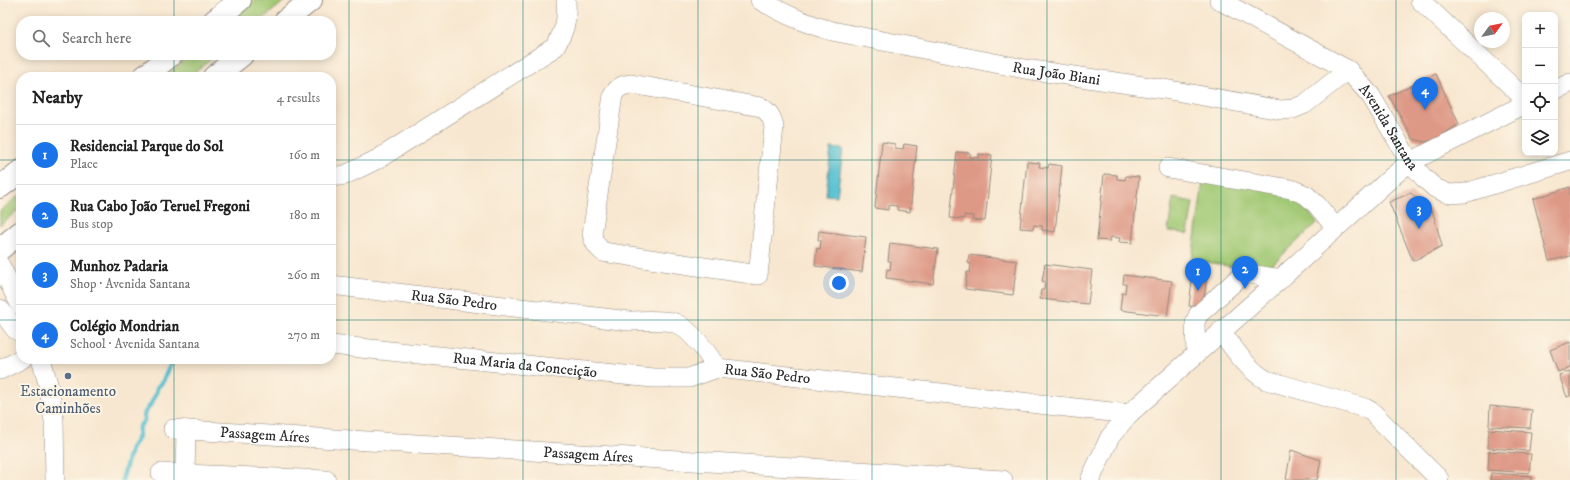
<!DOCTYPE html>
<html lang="en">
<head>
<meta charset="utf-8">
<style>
	:root { --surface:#fff; --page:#f6f6f6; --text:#222; --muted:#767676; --line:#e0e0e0; --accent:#1a73e8 }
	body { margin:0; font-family:"IM FELL DW Pica",serif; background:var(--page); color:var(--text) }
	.controls { position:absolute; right:12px; top:12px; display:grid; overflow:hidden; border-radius:8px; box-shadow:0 2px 10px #0003 }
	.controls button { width:36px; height:36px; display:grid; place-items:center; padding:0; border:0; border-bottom:1px solid var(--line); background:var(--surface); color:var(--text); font:20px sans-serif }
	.compass { position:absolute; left:1474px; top:12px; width:36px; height:36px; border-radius:50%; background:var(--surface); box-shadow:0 2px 10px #0003; rotate:57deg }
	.you { position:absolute; left:839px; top:283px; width:14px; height:14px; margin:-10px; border:3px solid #fff; border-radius:50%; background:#1a73e8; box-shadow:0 0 0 6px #1a73e833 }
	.badge { display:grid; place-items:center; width:26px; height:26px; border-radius:50%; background:var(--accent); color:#fff; font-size:13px; font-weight:700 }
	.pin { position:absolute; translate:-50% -33px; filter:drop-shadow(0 1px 2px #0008) }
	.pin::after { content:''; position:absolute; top:21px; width:14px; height:12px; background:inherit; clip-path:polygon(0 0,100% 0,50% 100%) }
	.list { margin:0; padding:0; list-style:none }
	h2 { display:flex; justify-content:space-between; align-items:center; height:52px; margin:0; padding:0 16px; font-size:17px }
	h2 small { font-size:13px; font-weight:400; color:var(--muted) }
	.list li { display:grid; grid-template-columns:26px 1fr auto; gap:12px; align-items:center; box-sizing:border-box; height:60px; padding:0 16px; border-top:1px solid var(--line) }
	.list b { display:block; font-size:15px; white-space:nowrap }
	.list p { margin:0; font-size:13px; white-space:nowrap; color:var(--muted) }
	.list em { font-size:13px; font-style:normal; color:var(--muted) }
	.icon { flex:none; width:22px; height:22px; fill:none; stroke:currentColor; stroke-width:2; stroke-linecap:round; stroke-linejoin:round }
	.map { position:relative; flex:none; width:1570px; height:480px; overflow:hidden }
	.search { position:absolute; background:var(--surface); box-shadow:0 2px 10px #0003; left:16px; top:16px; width:320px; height:44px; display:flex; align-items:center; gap:10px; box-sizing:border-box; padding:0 14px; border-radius:16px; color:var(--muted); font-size:15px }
	.panel { position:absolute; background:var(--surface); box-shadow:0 2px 10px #0003; left:16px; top:72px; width:320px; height:292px; border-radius:16px }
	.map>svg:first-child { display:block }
	.green { fill:#a2c974; stroke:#667a50 }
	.water { fill:#55c0d0; stroke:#40767e }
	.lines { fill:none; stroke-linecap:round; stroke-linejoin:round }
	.stream { stroke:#55c0d0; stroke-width:4.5 }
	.building { fill:#de9986 }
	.minor-casing { stroke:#92897e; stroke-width:20 }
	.highway-casing { stroke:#92897e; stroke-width:24 }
	.minor { stroke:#fff; stroke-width:19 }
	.highway { stroke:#fff; stroke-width:22 }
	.grid { fill:none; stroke:#0f766e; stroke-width:1; stroke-opacity:0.55 }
	.service-dot { fill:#5c6f8a; stroke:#fcf5e5; stroke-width:1.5 }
	.labels { text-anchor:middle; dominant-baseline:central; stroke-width:4; stroke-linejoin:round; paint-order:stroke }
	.street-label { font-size:15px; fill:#2b2b2b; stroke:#fcf5e5 }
	.service-label { font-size:15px; fill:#4e5e75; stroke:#fcf5e5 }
</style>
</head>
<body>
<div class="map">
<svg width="1570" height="480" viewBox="0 0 1570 480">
	<rect width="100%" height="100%" fill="#fcf5e5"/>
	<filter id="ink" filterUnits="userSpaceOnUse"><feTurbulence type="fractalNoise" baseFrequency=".025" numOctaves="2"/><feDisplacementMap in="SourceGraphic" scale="8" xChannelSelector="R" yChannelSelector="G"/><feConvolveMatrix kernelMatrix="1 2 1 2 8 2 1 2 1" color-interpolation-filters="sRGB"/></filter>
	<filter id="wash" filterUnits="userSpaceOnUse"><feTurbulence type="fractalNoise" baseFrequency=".012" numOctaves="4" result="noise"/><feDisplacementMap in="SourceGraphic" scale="16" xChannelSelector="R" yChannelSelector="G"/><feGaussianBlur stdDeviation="0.9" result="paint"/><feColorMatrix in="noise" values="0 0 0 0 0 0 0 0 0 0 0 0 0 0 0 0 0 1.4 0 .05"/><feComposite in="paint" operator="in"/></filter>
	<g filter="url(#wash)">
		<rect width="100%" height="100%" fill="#f8e7d0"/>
		<g class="green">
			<polygon points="254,0 286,0 260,21 229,21"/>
			<polygon points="190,55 217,55 189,77 165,77"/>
			<polygon points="1204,176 1296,196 1317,223 1263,273 1192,259"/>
			<polygon points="21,194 21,208 0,225 0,211"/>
			<polygon points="1173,198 1193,202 1188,234 1168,231"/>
		</g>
		<polygon class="water" points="831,148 843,149 837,196 826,195"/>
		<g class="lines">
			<polyline class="stream" points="122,480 131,449 138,437 139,427 144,421 144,414 151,404 156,394 157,388 163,381 173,359"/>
		</g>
		<g id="blocks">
			<g class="building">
				<polygon points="1436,74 1459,124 1436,139 1425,142 1413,139 1389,96"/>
				<polygon points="882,142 895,144 895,148 903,149 904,144 917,146 910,212 897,210 897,206 889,205 888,210 875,208"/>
				<polygon points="957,152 970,153 970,157 979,158 979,154 992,155 985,221 972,220 973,216 964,215 964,219 950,218"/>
				<polygon points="1027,162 1040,163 1039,167 1048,168 1049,164 1062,166 1055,232 1042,230 1042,226 1034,225 1033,229 1020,228"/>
				<polygon points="1104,174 1117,175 1117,179 1125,180 1126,176 1139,177 1132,243 1119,242 1120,238 1111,237 1110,241 1097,240"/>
				<polygon points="1570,187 1570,256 1549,261 1533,199"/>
				<polygon points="1411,193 1433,213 1442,246 1413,261 1389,202"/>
				<polygon points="819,231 866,237 862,272 815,266 817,248 820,249 821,240 818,240"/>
				<polygon points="890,243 938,249 933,284 886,278 887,269 890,270 891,261 888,261"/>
				<polygon points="969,255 1017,261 1013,295 965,289 967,272 970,272 971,264 968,263"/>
				<polygon points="1045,264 1092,270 1088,304 1040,299 1041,290 1044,290 1045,282 1042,281"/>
				<polygon points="1194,264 1208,266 1203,308 1189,306"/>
				<polygon points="1124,275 1172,281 1167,316 1120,310 1122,293 1125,293 1126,284 1123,284"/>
				<polygon points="1570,342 1570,367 1558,372 1550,350"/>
				<polygon points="1570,371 1570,396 1567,397 1559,375"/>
				<polygon points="1490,406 1532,410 1530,428 1489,426"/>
				<polygon points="1489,429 1531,432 1529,451 1488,448"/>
				<polygon points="1291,450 1321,460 1317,480 1286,480"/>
				<polygon points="1489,451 1531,454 1529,473 1488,470"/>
				<polygon points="1491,473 1532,476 1532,480 1490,480"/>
			</g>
		</g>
	</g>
	<g filter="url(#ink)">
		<use href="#blocks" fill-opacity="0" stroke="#92897e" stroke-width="1"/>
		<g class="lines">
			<defs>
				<g id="minor">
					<path id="s1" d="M760,0c26,15 44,23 72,31l193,38 139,20 117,21 12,-1 12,-5 43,-34"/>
					<path id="s2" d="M1219,0l129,70 23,26 39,66 14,16 11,10 14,6 16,-1 105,-32"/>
					<polyline points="1420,0 1525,99"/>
					<path d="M631,84l130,23c8,5 11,10 13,20l-16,148 -155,-23c-7,-6 -9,-10 -11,-18l21,-139c5,-8 9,-10 18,-11z"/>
					<polyline points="1555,90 1570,83"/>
					<polyline points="1168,168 1291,189 1306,195 1317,205 1335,227"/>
					<path d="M331,177l14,-2 33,-16 177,-112c11,-19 12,-26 11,-47"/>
					<polyline points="0,265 21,306"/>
					<path id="s3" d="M331,285l298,36c13,0 34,-2 46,2 16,6 33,31 42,45"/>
					<polyline points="0,309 15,329 21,333"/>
					<path d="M1221,331c13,18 26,38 45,49l99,28 7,4 67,67"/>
					<path id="s4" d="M331,345l322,33h36l28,-10 412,46"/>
					<polyline points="1196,354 1195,323 1198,315 1243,274 1250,274 1281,279"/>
					<polyline points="41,359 49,387 54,421 55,480"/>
					<polyline points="0,370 22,359"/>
					<path id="s5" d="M173,429l830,51"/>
					<polyline points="161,473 326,480"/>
					<polyline points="185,474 186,430"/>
					<polyline points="1090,480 1110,437 1129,414 1277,282 1393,176 1410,162 1525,104"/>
				</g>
				<g id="highway">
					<polyline points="214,21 240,0"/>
					<polyline points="285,21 311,0"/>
					<polyline points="144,77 171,55"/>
					<polyline points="214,77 242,55"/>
					<polyline points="0,187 21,171"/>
					<polyline points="0,249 21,232"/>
				</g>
			</defs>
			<use href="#minor" class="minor-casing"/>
			<use href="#highway" class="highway-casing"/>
			<use href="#minor" class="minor"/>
			<use href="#highway" class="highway"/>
		</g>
	</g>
	<path class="grid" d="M174,0v21M349,0v480M523,0v480M698,0v480M872,0v480M1047,0v480M1221,0v480M1396,0v480M174,55v22M0,160h21M331,160h1239M0,320h21M331,320h1239M174,359v121"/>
	<circle class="service-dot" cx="68" cy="376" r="4"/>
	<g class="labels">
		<g class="street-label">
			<text stroke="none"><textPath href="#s1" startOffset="307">Rua João Biani</textPath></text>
			<text stroke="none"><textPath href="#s2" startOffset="217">Avenida Santana</textPath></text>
			<text stroke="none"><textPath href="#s3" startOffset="124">Rua São Pedro</textPath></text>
			<text stroke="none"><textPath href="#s4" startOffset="195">Rua Maria da Conceição</textPath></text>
			<text stroke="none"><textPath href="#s4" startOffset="440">Rua São Pedro</textPath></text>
			<text stroke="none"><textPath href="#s5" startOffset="92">Passagem Aíres</textPath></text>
			<text stroke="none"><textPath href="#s5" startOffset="416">Passagem Aíres</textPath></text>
		</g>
		<g class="service-label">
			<text x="68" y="391">Estacionamento<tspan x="68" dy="17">Caminhões</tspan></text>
		</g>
	</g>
</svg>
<div class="controls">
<button>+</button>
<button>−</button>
<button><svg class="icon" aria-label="locate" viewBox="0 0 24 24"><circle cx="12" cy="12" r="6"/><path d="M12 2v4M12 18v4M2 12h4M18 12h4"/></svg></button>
<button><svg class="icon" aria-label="layers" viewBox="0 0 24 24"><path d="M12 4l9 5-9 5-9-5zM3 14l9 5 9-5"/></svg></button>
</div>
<svg class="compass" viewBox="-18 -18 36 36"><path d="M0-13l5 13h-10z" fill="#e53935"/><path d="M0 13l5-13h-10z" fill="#767676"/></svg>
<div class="you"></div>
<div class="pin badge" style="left:1198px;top:291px">1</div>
<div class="pin badge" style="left:1245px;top:289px">2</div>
<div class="pin badge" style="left:1419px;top:229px">3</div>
<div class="pin badge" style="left:1425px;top:110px">4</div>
<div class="search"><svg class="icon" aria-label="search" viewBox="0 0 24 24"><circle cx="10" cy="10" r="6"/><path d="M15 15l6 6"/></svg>Search here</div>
<section class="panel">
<h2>Nearby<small>4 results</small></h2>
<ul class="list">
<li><span class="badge">1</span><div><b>Residencial Parque do Sol</b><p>Place</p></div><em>160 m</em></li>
<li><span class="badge">2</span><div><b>Rua Cabo João Teruel Fregoni</b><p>Bus stop</p></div><em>180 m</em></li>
<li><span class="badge">3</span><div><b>Munhoz Padaria</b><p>Shop · Avenida Santana</p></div><em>260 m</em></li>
<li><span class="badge">4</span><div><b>Colégio Mondrian</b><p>School · Avenida Santana</p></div><em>270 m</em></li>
</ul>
</section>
</div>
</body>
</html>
